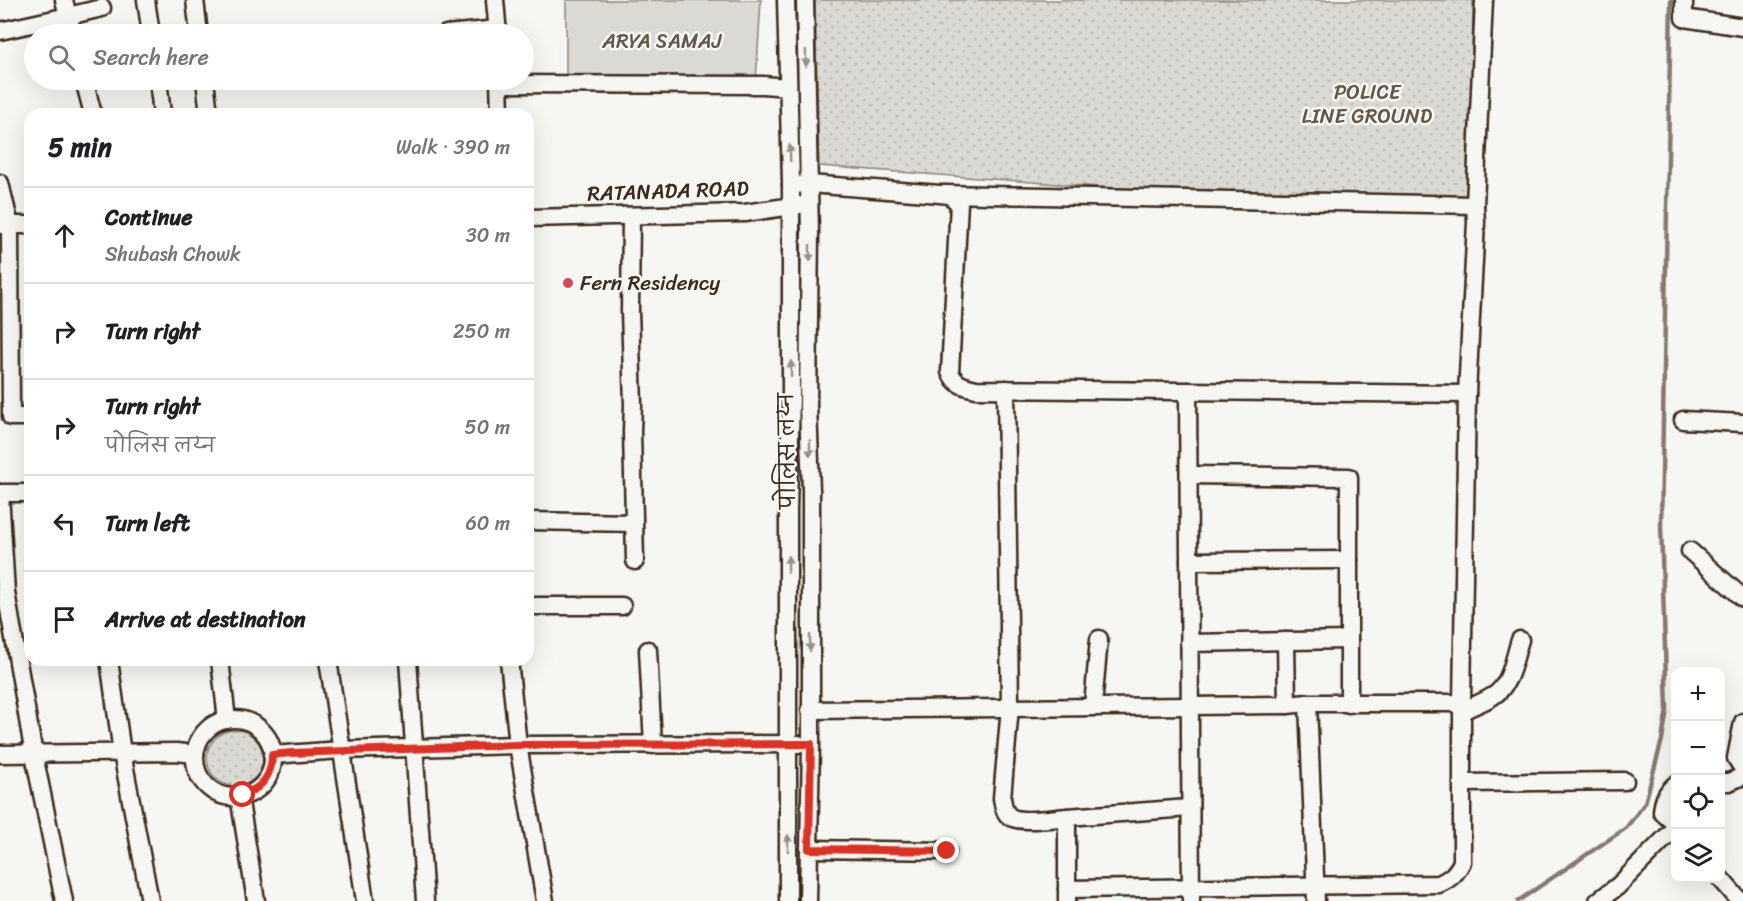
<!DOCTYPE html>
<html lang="en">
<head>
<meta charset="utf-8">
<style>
	:root { --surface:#fff; --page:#f6f6f6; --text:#202124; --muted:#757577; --line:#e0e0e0 }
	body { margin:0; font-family:Sriracha,"Playpen Sans Deva",sans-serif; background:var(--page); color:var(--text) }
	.controls { position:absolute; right:18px; bottom:18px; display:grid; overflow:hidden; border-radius:12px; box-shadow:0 6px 24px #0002 }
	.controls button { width:54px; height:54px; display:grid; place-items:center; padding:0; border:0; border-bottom:2px solid var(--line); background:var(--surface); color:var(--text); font:30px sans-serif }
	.stop { position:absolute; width:18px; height:18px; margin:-14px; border:4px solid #d93025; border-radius:50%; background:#fff }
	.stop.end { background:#d93025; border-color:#fff; box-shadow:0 2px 6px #0008 }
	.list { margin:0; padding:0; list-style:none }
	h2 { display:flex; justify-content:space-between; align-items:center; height:78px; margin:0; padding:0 24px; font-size:26px }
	h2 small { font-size:20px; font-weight:400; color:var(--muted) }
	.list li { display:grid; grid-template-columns:39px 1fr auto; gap:18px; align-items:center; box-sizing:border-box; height:96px; padding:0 24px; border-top:2px solid var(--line) }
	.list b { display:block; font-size:22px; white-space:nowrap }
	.list p { margin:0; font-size:20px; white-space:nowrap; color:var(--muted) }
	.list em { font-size:20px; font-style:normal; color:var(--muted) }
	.icon { flex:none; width:33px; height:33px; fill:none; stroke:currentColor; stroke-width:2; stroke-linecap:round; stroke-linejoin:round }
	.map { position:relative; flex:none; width:1743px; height:901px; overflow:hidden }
	.search { position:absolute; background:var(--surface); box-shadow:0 6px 24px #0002; left:24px; top:24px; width:510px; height:66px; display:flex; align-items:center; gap:15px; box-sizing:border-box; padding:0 21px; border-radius:33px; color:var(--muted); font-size:22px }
	.panel { position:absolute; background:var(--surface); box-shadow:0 6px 24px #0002; left:24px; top:108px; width:510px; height:558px; border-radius:18px }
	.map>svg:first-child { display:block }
	.grass { fill:url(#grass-dots); stroke:#8a8278; stroke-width:1.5 }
	.garden { fill:#dad9d3; stroke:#8a8278; stroke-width:1.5 }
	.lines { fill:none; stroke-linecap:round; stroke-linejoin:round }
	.stream { stroke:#857a71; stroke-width:4.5 }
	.minor-casing { stroke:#3b2a1e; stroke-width:21 }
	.minor { stroke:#f6f6f2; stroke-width:16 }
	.oneway { fill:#989088 }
	.route { stroke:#d93025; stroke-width:8 }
	.poi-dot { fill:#d1495b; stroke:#f6f6f2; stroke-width:2 }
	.labels { text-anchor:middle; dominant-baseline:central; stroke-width:5; stroke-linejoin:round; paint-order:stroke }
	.park-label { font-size:21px; fill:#63564b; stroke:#f6f6f2 }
	.street-label { font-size:21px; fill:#3b2a1e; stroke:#f6f6f2 }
	.poi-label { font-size:21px; fill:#3b2a1e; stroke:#f6f6f2; text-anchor:start }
</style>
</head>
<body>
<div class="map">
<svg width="1743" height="901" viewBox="0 0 1743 901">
	<defs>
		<pattern id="grass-dots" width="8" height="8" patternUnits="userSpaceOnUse" patternTransform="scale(1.5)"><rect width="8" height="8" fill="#dad9d3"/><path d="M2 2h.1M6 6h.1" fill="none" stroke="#bcbab5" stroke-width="1.8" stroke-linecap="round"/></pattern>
	</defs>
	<rect width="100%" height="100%" fill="#f6f6f2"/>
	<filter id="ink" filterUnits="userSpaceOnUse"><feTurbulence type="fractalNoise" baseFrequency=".0167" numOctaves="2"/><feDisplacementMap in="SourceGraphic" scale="12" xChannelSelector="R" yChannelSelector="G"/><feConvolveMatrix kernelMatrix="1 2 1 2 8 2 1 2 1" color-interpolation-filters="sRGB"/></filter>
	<g filter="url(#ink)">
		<g class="grass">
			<polygon points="815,0 1473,0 1470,215 819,166"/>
			<circle cx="235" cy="758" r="28"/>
		</g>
		<polygon class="garden" points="566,0 761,0 756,82 566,84"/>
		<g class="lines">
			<polyline class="stream" points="1518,901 1626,828 1645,803 1662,740 1667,709 1661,526 1671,0"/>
			<defs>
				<g id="minor">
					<polyline points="64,0 68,16 102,8"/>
					<polyline points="146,0 151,34"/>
					<polyline points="195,0 199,34"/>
					<polyline points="495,0 498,34"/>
					<polyline points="786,0 791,182 791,396 788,509 788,901"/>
					<polyline points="805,0 810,233 808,405 811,491 811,744 808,901"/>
					<polyline points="1684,0 1684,18 1743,27"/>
					<polyline points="0,31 68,16 73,34"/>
					<polyline points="446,34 498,29"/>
					<polyline points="84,80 93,114"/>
					<polyline points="158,80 162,114"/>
					<polyline points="205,80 209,114"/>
					<polyline points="499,80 500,114"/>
					<polyline points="499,84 763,85 788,87"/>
					<polyline points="0,183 10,225 11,417 30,417"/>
					<path d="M791,185l18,-1 131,10 9,1 10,8 -9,169c6,13 13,14 26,17l491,5 -5,309h-154l-21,2 -477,5"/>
					<polyline points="944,194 1475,205"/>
					<polyline points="631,216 630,311 633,405 632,431 635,561"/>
					<polyline points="528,218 745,213 799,205"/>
					<polyline points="1,225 30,225"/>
					<path d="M1006,389l4,318 -8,91c1,6 2,14 7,18 10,8 45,2 58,1v84"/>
					<polyline points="1188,391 1191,901"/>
					<polyline points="1467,394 1476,222 1475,205 1484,0"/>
					<polyline points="1683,420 1743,423"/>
					<polyline points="1189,475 1349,477 1349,704"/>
					<polyline points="0,493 6,592 34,755 64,901"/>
					<polyline points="0,493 30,493"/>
					<polyline points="528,521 633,523"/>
					<polyline points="1690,551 1743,598"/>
					<polyline points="1189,561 1349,560"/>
					<polyline points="528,606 622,606"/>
					<polyline points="1286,641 1287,705"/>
					<polyline points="1189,643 1349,640"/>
					<polyline points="648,650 653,745"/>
					<polyline points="109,660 122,753 150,901"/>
					<polyline points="220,660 227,720"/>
					<polyline points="328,660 365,901"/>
					<polyline points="408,660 425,901"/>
					<polyline points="509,660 518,745 545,901"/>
					<polyline points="1308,703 1316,901"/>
					<polyline points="1093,706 1099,639"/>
					<path d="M1462,711c10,-5 22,-9 31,-15 18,-11 21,-38 27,-56"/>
					<circle cx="234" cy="758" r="39"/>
					<polyline points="1743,722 1736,758 1743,769"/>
					<polyline points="0,754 176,752 195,754"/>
					<polyline points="272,755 341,750 518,745 798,744"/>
					<polyline points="1720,782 1729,782 1743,776"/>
					<polyline points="1462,783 1625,781"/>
					<path d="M1676,784c-10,8 -13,16 -14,28l14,13"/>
					<polyline points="239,796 256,901"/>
					<polyline points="1067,817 1189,808"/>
					<polyline points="809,849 947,851"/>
					<polyline points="1720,878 1740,901"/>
					<path d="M1067,889l372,-5c11,-5 17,-10 23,-22v-159"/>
					<polyline points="1598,901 1618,886 1676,827"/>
				</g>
			</defs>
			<use href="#minor" class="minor-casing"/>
			<use href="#minor" class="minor"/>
		</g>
		<defs><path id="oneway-solid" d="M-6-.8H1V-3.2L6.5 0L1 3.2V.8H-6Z" transform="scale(1.5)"/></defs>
		<g class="oneway">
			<use href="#oneway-solid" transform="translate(806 58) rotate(89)"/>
			<use href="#oneway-solid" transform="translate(790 153) rotate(-92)"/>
			<use href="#oneway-solid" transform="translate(810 253) rotate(90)"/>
			<use href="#oneway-solid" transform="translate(791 369) rotate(-90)"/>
			<use href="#oneway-solid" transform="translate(810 448) rotate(89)"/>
			<use href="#oneway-solid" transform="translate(788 564) rotate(-90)"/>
			<use href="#oneway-solid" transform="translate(810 643) rotate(90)"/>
			<use href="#oneway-solid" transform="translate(788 843) rotate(-90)"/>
		</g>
	</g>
	<g class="lines" filter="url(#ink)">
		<path class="route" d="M243,795c19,-7 29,-19 29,-40l19,-2 227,-8 293,-1 -2,105 138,2"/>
	</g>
	<circle class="poi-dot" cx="568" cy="283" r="6"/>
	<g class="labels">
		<g class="park-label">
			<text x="662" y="41">ARYA SAMAJ</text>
			<text x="1367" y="92">POLICE<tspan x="1367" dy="24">LINE GROUND</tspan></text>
		</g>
		<g class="street-label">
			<text transform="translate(668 191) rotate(-2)">RATANADA ROAD</text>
			<text transform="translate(787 451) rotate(-91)">पोलिस लय्न</text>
		</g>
		<g class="poi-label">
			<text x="580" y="283">Fern Residency</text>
		</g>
	</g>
</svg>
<div class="controls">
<button>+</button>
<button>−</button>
<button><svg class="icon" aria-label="locate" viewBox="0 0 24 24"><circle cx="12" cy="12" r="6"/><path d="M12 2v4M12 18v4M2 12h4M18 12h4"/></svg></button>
<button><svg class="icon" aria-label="layers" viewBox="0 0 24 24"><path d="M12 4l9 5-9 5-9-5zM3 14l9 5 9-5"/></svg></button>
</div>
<div class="stop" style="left:243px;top:795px"></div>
<div class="stop end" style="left:947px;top:851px"></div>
<div class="search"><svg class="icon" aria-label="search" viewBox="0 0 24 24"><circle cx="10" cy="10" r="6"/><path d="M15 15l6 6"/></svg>Search here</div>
<section class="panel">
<h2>5 min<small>Walk · 390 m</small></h2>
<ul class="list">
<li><svg class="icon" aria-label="ahead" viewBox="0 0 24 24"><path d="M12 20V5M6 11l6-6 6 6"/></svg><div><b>Continue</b><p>Shubash Chowk</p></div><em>30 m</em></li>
<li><svg class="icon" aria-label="right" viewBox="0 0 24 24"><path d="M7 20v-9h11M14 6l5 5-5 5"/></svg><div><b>Turn right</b></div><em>250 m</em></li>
<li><svg class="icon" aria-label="right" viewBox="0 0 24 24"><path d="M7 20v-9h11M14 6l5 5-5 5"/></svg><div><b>Turn right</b><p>पोलिस लय्न</p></div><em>50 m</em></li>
<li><svg class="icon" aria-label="left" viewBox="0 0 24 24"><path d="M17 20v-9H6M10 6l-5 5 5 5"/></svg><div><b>Turn left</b></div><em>60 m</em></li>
<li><svg class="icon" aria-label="arrive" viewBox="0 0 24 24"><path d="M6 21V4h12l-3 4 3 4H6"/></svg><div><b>Arrive at destination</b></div></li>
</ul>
</section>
</div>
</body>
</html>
